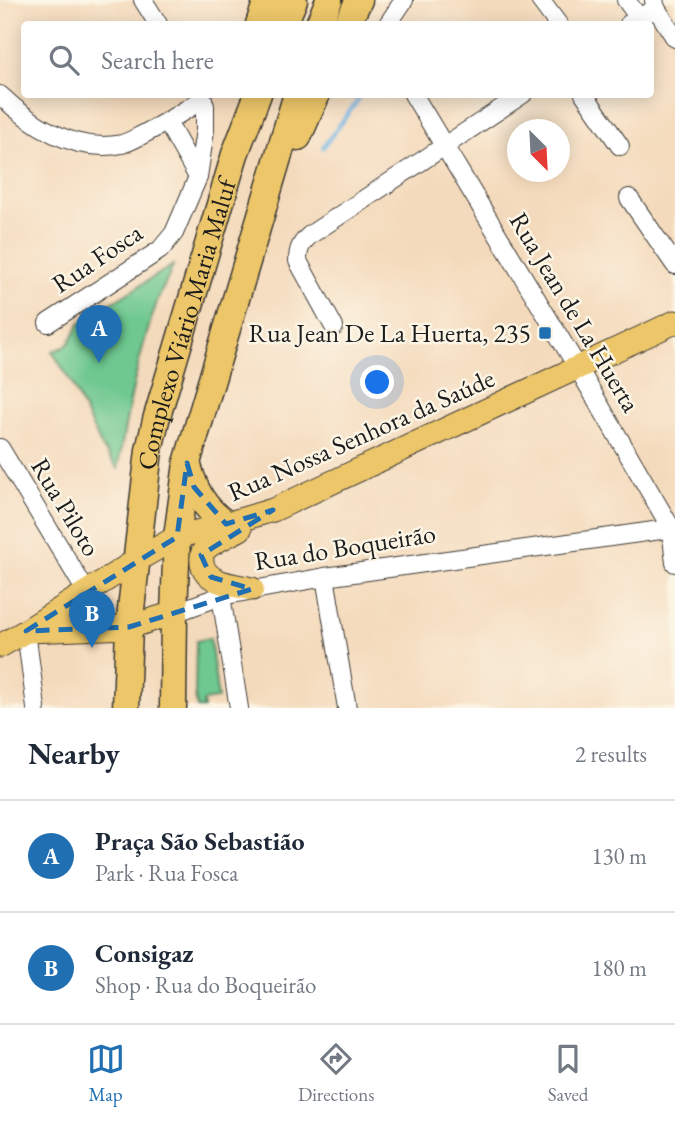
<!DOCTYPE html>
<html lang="en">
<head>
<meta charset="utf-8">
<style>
	:root { --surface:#fff; --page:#f6f6f7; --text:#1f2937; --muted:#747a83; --line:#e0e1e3; --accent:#1f6fb2 }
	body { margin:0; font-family:"EB Garamond",serif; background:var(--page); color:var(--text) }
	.compass { position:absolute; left:507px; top:119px; width:63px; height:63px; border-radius:50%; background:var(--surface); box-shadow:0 4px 18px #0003; rotate:156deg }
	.you { position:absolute; left:378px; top:383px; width:24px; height:24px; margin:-18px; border:5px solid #fff; border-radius:50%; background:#1a73e8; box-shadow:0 0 0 10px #1a73e833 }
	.badge { display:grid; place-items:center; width:46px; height:46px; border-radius:50%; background:var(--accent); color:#fff; font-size:23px; font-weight:700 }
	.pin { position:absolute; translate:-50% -58px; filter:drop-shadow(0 2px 4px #0008) }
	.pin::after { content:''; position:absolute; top:37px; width:24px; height:21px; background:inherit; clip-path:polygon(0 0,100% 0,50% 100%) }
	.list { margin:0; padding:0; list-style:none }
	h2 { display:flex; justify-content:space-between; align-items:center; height:91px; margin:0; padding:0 28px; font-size:30px }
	h2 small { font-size:23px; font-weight:400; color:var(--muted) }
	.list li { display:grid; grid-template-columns:46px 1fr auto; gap:21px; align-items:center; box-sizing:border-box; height:112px; padding:0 28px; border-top:2px solid var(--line) }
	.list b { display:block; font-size:26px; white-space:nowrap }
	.list p { margin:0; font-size:23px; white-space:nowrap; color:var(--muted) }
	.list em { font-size:23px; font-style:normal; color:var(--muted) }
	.icon { flex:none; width:38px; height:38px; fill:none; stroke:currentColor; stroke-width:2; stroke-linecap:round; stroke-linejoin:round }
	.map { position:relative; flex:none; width:675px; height:708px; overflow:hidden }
	.search { position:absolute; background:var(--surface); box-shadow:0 4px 18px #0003; left:21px; right:21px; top:21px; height:77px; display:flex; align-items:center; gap:18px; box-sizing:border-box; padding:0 24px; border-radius:7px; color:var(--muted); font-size:26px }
	.sheet { height:315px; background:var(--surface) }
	nav { display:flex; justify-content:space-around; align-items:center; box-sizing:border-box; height:98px; border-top:2px solid var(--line); background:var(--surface); font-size:19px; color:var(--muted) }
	nav a { display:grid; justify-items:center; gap:4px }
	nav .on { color:var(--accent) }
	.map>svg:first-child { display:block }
	.green { fill:#6ec890; stroke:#457256; stroke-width:2 }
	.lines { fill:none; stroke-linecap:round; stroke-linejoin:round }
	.stream { stroke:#6cb2e2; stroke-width:4.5 }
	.minor-casing { stroke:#3c3834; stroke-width:20 }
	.major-casing { stroke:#3c3834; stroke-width:25 }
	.highway-casing { stroke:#3c3834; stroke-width:29 }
	.minor { stroke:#fff; stroke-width:18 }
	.major { stroke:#ecc669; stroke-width:23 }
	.highway { stroke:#ecc669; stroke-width:26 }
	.marked { fill:none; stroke:#1f6fb2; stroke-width:5; stroke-dasharray:14 9; stroke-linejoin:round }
	.poi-dot { fill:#1f6fb2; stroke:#fcf5e5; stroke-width:2.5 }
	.labels { text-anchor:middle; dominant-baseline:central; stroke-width:5; stroke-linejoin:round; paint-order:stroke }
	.street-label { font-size:26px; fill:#1c1c1c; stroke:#fcf5e5 }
	.poi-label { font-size:26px; fill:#1c1c1c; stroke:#fcf5e5; text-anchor:end }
</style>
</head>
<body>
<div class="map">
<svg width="675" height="708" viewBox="0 0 675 708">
	<rect width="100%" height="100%" fill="#fcf5e5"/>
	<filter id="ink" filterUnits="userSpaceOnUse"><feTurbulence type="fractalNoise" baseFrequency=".0143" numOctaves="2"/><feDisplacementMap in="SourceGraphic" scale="14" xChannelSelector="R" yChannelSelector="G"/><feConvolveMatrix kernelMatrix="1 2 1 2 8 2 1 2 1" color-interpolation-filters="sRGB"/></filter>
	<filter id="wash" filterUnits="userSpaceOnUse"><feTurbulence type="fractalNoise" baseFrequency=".00686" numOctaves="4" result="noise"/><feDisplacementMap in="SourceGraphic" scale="28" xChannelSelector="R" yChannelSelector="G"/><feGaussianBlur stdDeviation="1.57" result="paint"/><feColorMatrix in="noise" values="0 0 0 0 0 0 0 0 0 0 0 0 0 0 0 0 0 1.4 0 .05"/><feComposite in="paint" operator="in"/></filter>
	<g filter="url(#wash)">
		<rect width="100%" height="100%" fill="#f4dabc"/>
		<g class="green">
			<path d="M173,265c-4,14 -13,26 -17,40 -18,52 -30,110 -38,164l-16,-22 -33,-68 -17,-28 10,-3 7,-5 11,-20z"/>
			<polygon points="210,638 218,699 203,701 204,708 197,708 195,696 196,641"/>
		</g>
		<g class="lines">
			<polyline class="stream" points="323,147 356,103 360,94"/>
		</g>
	</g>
	<g filter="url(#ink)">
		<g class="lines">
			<defs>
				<g id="minor">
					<polyline points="143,0 158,24"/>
					<polyline points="540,0 558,24"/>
					<polyline points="626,0 639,18"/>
					<polyline points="654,0 656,8 675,38"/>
					<polyline points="388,24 404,0"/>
					<polyline points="629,24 656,8"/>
					<polyline points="413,94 578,368 671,528 675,563"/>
					<polyline points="584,94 620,146"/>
					<path d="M0,95c32,30 75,59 122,49 7,-2 14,-6 20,-9 21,-11 41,-23 61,-36"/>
					<polyline points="167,122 198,177"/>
					<polyline points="629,198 675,265"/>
					<polyline points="48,323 160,250 174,233 198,177 205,130 205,106 201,94"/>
					<path d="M334,327l-36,-66c0,-12 3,-18 12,-26l213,-141"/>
					<polyline points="0,448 87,593"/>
					<polyline points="325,577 347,708"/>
					<polyline points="221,596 239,708"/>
					<polyline points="174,613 221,596 325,577 675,528"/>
					<polyline points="26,631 36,708"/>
				</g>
				<g id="major">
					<path d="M240,529c-9,5 -32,15 -37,23 -2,4 -1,8 -1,11 4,21 33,22 50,26"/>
					<polyline points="29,631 129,627 174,613"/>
					<polyline points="0,646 26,631 137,560 177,537 226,524 273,510 675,322"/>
				</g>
				<g id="highway">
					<polyline points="259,24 267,0"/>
					<polyline points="284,24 294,0"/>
					<polyline points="319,24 329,0"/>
					<polyline points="347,24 359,0"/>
					<polyline points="298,137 317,94"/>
					<path d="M188,466c8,27 15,41 38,58"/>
					<path id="s1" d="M126,708l3,-81 20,-177 7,-30 79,-266 23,-60"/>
					<polyline points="173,708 174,613 177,537 187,463 297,94"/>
				</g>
			</defs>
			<use href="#minor" class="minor-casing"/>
			<use href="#major" class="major-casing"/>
			<use href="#highway" class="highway-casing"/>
			<use href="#minor" class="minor"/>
			<use href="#major" class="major"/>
			<use href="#highway" class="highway"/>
		</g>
	</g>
	<path class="marked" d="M187,463l7,24 32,37 47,-14 -72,45 10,22 41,12 -123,38 -103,4 151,-94z"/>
	<rect class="poi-dot" x="538" y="326" width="14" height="14" rx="3.5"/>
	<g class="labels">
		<g class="street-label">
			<text transform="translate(97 258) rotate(-34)">Rua Fosca</text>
			<text transform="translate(575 312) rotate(59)">Rua Jean de La Huerta</text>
			<text stroke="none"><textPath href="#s1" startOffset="390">Complexo Viário Maria Maluf</textPath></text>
			<text transform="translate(361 435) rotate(-24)">Rua Nossa Senhora da Saúde</text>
			<text transform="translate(66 507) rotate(59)">Rua Piloto</text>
			<text transform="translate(345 547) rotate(-9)">Rua do Boqueirão</text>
		</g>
		<g class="poi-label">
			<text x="531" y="333">Rua Jean De La Huerta, 235</text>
		</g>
	</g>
</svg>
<svg class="compass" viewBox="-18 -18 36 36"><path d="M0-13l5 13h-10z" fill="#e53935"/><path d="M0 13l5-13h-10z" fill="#747a83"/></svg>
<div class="you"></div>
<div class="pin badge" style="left:99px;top:363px">A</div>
<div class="pin badge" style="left:92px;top:648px">B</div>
<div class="search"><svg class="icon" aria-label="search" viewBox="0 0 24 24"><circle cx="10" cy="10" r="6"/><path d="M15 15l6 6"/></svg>Search here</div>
</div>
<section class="sheet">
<h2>Nearby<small>2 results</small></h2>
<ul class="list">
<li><span class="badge">A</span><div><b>Praça São Sebastião</b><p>Park · Rua Fosca</p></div><em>130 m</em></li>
<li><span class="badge">B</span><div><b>Consigaz</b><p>Shop · Rua do Boqueirão</p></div><em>180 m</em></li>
</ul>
</section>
<nav>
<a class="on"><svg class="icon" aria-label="map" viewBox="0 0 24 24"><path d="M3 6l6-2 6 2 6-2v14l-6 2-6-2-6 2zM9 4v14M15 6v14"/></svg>Map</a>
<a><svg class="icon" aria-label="directions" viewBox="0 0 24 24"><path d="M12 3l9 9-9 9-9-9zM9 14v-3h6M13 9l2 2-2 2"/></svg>Directions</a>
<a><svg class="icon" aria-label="saved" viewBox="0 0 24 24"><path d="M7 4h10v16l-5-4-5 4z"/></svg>Saved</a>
</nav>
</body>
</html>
